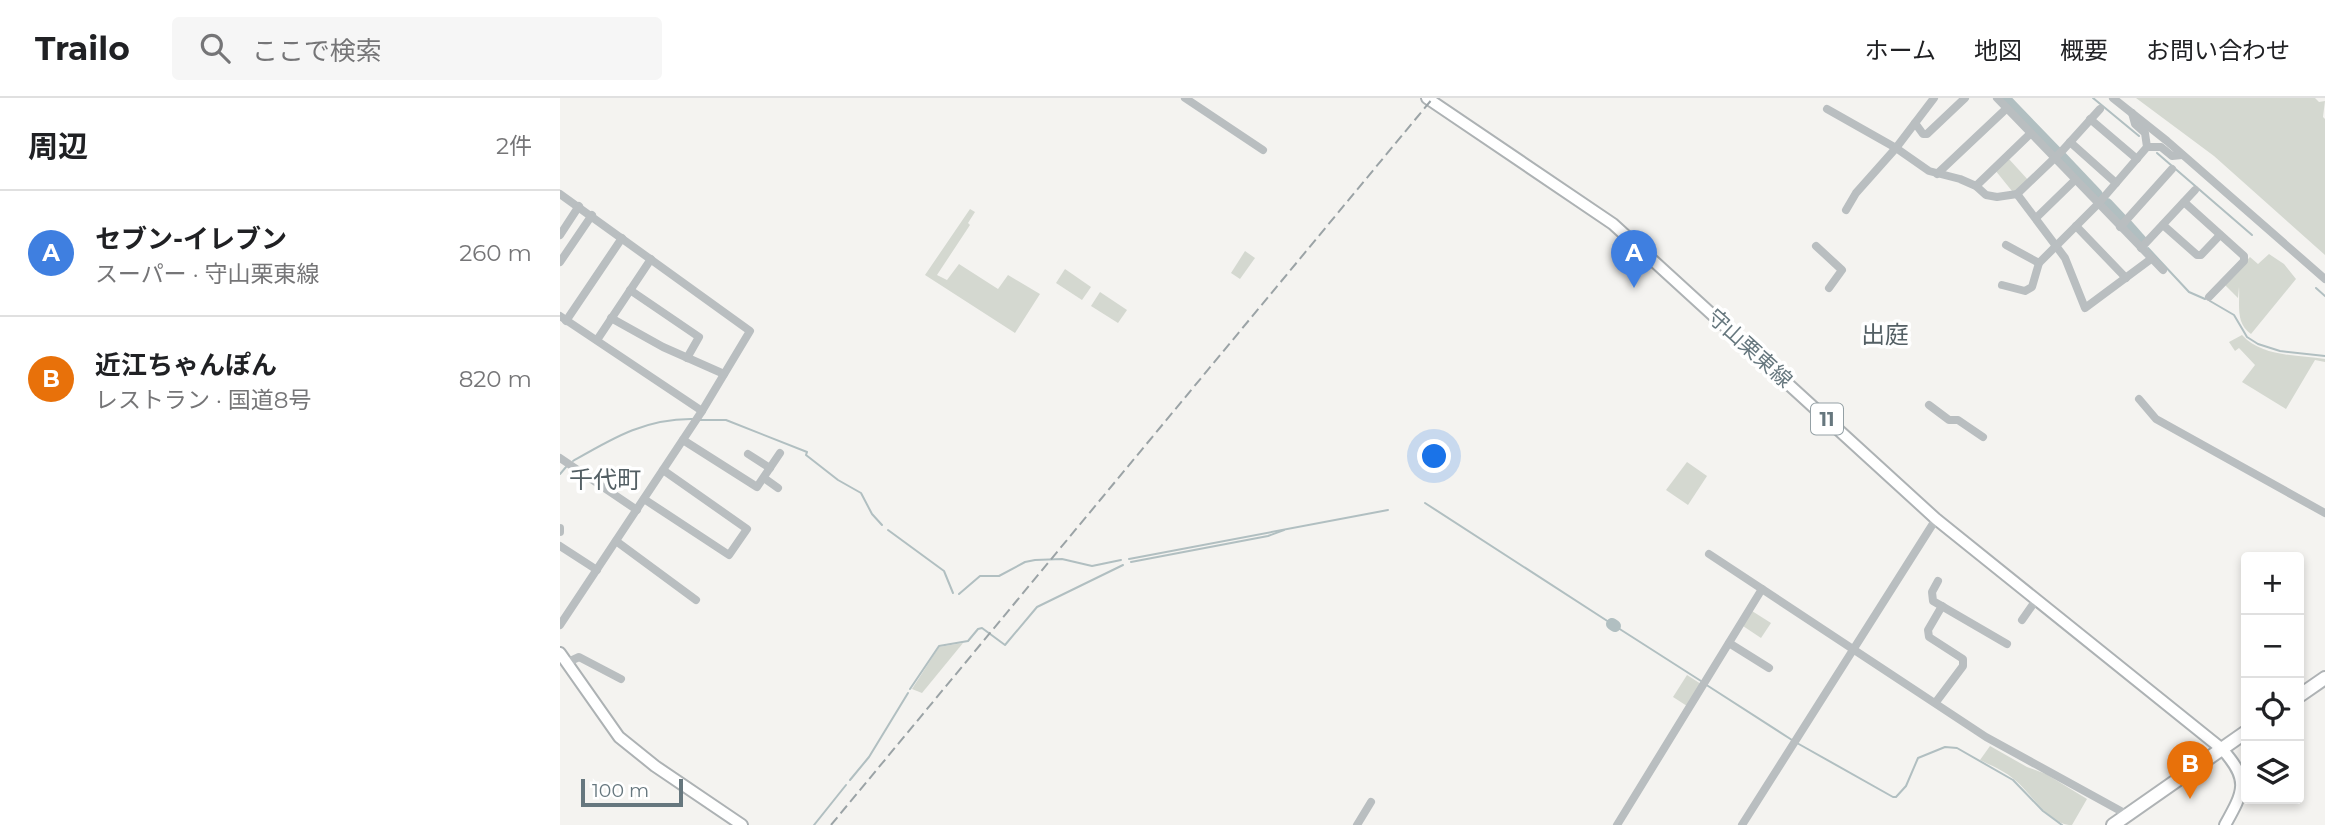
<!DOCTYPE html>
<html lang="ja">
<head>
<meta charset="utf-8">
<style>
	:root { --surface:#fff; --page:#f6f6f6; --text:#202124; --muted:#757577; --line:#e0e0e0; --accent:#2563eb }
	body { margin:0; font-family:Montserrat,"Noto Sans JP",sans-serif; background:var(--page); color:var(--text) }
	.controls { position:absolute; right:21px; bottom:21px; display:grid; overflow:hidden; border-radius:7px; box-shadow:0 4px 10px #0003 }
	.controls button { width:63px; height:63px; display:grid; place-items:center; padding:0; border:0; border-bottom:2px solid var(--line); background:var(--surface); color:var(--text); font:35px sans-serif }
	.scale { position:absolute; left:21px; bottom:18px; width:102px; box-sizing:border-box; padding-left:7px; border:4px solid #66777e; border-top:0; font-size:19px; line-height:24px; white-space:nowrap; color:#66777e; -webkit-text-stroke:5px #fff; paint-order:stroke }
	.you { position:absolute; left:875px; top:359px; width:24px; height:24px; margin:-18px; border:5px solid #fff; border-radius:50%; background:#1a73e8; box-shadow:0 0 0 10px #1a73e833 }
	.badge { display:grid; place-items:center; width:46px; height:46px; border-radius:50%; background:var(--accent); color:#fff; font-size:23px; font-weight:700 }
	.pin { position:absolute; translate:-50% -58px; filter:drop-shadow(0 2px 4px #0008) }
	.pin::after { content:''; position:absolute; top:37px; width:24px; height:21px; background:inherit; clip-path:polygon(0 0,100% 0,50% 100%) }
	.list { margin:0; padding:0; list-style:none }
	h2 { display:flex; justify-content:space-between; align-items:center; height:91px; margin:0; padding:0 28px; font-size:30px }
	h2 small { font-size:23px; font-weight:400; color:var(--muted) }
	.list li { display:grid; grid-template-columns:46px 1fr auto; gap:21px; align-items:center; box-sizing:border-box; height:126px; padding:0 28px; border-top:2px solid var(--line) }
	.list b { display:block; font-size:26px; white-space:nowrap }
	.list p { margin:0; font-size:23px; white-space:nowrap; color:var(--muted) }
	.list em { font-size:23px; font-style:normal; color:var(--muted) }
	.icon { flex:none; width:38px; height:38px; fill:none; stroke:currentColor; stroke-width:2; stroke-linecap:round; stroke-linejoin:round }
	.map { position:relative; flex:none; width:1765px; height:727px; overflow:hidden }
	header { display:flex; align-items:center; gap:42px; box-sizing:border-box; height:98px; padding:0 35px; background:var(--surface); border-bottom:2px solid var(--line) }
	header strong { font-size:33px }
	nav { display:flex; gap:38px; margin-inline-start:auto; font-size:24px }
	.search { width:490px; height:63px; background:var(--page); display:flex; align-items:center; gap:18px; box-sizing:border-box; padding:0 24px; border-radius:7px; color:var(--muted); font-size:26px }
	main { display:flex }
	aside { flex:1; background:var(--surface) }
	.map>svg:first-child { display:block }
	.green { fill:#d4d8d0 }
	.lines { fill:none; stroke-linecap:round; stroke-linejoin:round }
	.stream { stroke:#b1bfc1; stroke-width:2 }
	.river { stroke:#b1bfc1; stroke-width:12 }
	.major-casing { stroke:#adb2b4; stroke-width:14 }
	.highway-casing { stroke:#afb3b5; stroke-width:16 }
	.minor { stroke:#b9bec0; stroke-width:8 }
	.major { stroke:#fff; stroke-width:10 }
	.highway { stroke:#fff; stroke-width:12 }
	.rail { stroke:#9ba3a6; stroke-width:2; stroke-dasharray:10 5; stroke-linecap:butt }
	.labels { text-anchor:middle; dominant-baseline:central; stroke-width:7; stroke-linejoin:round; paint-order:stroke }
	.shield { fill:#fff; stroke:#94a0a5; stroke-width:2 }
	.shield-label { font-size:19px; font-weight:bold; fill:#66777e }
	.street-label { font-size:21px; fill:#66777e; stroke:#fff }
	.quarter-label { font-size:24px; fill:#535f64; stroke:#fff }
</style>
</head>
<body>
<header>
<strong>Trailo</strong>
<div class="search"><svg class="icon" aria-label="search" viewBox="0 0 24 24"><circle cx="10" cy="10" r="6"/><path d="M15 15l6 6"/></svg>ここで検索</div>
<nav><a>ホーム</a><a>地図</a><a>概要</a><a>お問い合わせ</a></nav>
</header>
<main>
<aside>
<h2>周辺<small>2件</small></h2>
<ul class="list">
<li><span class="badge" style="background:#3f7fe0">A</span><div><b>セブン-イレブン</b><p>スーパー · 守山栗東線</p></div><em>260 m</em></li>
<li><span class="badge" style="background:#e8710a">B</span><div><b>近江ちゃんぽん</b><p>レストラン · 国道8号</p></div><em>820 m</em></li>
</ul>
</aside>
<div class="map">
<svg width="1765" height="727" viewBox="0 0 1765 727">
	<rect width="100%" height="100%" fill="#f4f3f0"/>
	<g class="green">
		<polygon points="1576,0 1755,0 1759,4 1765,3 1763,19 1765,21 1765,157 1654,58"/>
		<polygon points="1448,60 1469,83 1456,94 1452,93 1435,72"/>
		<polygon points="410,111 415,114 408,125 410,127 377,177 387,182 399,166 438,191 448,177 480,196 455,235 365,177"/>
		<polygon points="685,153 695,160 680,181 671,175"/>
		<path d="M1709,156l15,10 12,15 -45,55c-16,-11 -11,-30 -12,-47l-1,11 -14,-14 26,-27 8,7z"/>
		<polygon points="505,171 531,189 522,202 496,185"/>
		<polygon points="540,194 567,212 558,225 531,208"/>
		<path d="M1682,237c20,22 56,20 83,24v3l-10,-2 -29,49 -44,-27 13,-17 -16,-17 -4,3 -6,-9z"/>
		<polygon points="1127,364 1147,378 1128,407 1106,392"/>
		<polygon points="1192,513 1211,525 1201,540 1183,528"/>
		<polygon points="403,545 362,595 352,591 379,549"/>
		<polygon points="1127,577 1141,586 1127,608 1113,599"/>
		<path d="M1430,648l37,21 19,7 41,25 -15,26c-23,0 -41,-32 -57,-45 -10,-9 -23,-14 -35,-20z"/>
	</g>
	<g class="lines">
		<g class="stream">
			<polyline points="1533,0 1579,38"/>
			<polyline points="1597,55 1692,137"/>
			<polyline points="1588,150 1629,194 1645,201"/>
			<polyline points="1756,190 1765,198"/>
			<polyline points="1650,203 1674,217 1687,239 1698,246 1720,253 1765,258"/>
			<polyline points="140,322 166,322 247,354 246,357 278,382 301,395 312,416 322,427"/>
			<path d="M13,363c40,-23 73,-43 121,-42"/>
			<polyline points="0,376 6,369"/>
			<polyline points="865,405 1052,526"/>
			<polyline points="328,432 384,473 393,495"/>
			<polyline points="569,461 828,412"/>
			<polyline points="571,464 708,438 724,432"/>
			<polyline points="399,496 420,478 439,478 465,464 475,462 502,461 532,468 561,462"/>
			<polyline points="1055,528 1141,583"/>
			<polyline points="1145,586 1232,642"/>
			<polyline points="350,591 379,548 408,543 418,531 422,530 445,547 477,509 563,467"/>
			<polyline points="1237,645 1333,699 1336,699 1346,688 1358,660 1385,649 1397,650 1453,682 1483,713 1502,727"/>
			<polyline points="290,682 309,659 348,595"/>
			<polyline points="254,727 286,687"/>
		</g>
		<g class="river">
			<polyline points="1444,0 1496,54"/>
			<polyline points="1501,59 1537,97"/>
			<polyline points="1547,106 1562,122"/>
			<polyline points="1567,127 1582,144"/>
			<polyline points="1052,526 1055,528"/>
		</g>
		<defs>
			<g id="major">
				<path d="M867,0l186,126 323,295 286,230c28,31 22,42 3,76"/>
				<polyline points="0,555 59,639 95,668 182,727"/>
			</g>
			<g id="highway">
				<polyline points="1739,598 1765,580"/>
				<polyline points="1553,727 1686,634"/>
			</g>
		</defs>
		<use href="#major" class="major-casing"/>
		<use href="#highway" class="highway-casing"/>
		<g class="minor">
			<polyline points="625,0 703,52"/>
			<polyline points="1437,0 1603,172"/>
			<polyline points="1553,0 1607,43 1765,181"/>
			<polyline points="1267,11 1336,50 1369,73 1400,81 1416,88 1426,97 1437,99 1457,96 1502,53 1540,11"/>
			<polyline points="1530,21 1577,61"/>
			<polyline points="1355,25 1363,36 1367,36 1405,0"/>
			<polyline points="1510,44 1556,85"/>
			<polyline points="1587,49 1601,49 1612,58 1622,57"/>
			<polyline points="1377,76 1447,10"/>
			<polyline points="1416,88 1471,35"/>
			<polyline points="0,96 190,233 142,313 0,527"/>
			<polyline points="1457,96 1505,160 1525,210 1591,161"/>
			<polyline points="1624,104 1684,158 1684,163 1649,199"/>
			<polyline points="1286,112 1296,95 1336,50 1374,0"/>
			<polyline points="1476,120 1515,82"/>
			<polyline points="1603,127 1637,157 1641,157 1660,137"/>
			<polyline points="1516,128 1566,180"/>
			<polyline points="1560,129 1612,71"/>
			<polyline points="0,137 19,108"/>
			<polyline points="1446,147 1479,165"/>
			<polyline points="1256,148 1282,172 1269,190"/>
			<polyline points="1581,150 1635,92"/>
			<polyline points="0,164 32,117"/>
			<polyline points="1442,187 1465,193 1472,189 1479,165 1538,106 1587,49 1585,35 1575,26 1572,15"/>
			<polyline points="70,192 139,239 127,260"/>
			<polyline points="0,218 142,313"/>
			<polyline points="51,220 103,249 164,276"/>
			<polyline points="6,223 62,140"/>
			<polyline points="37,242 91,161"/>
			<polyline points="1579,301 1596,321 1765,415"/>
			<polyline points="1369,307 1389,322 1398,322 1423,339"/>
			<polyline points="123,342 197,389 220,355"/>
			<polyline points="188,356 210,370"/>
			<polyline points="0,360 77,412"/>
			<polyline points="204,380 218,390"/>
			<polyline points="84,401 169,457 187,431 103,372"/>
			<polyline points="0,430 0,434"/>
			<polyline points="56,443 136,502"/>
			<polyline points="0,448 37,472"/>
			<polyline points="1149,456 1426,639 1568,717"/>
			<polyline points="1378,483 1372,494 1373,503 1447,546"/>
			<polyline points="1462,522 1476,502"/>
			<polyline points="1169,545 1209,570"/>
			<polyline points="6,565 19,559 61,581"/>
			<polyline points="1376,604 1403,568 1403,561 1369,539 1368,532 1382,508"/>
			<polyline points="797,727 811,704"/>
			<polyline points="1057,727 1202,491"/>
			<polyline points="1182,727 1376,421"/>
		</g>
		<use href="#major" class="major"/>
		<use href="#highway" class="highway"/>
		<polyline class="rail" points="271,727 873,0"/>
	</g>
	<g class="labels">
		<rect class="shield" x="1251" y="305.5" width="32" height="31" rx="5"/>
		<g class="shield-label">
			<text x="1267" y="321">11</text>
		</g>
		<g class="street-label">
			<text transform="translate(1190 250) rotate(42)">守山栗東線</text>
		</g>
		<g class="quarter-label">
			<text x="1325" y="236">出庭</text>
			<text x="45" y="381">千代町</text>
		</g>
	</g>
</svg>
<div class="controls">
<button>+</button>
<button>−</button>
<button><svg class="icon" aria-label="locate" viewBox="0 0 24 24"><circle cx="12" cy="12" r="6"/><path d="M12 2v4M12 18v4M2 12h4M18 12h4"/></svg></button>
<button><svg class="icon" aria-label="layers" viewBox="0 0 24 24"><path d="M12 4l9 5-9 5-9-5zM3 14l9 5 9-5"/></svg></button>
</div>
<div class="scale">100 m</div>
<div class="you"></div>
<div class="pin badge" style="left:1074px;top:190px;background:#3f7fe0">A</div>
<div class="pin badge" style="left:1630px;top:701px;background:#e8710a">B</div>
</div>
</main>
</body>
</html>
